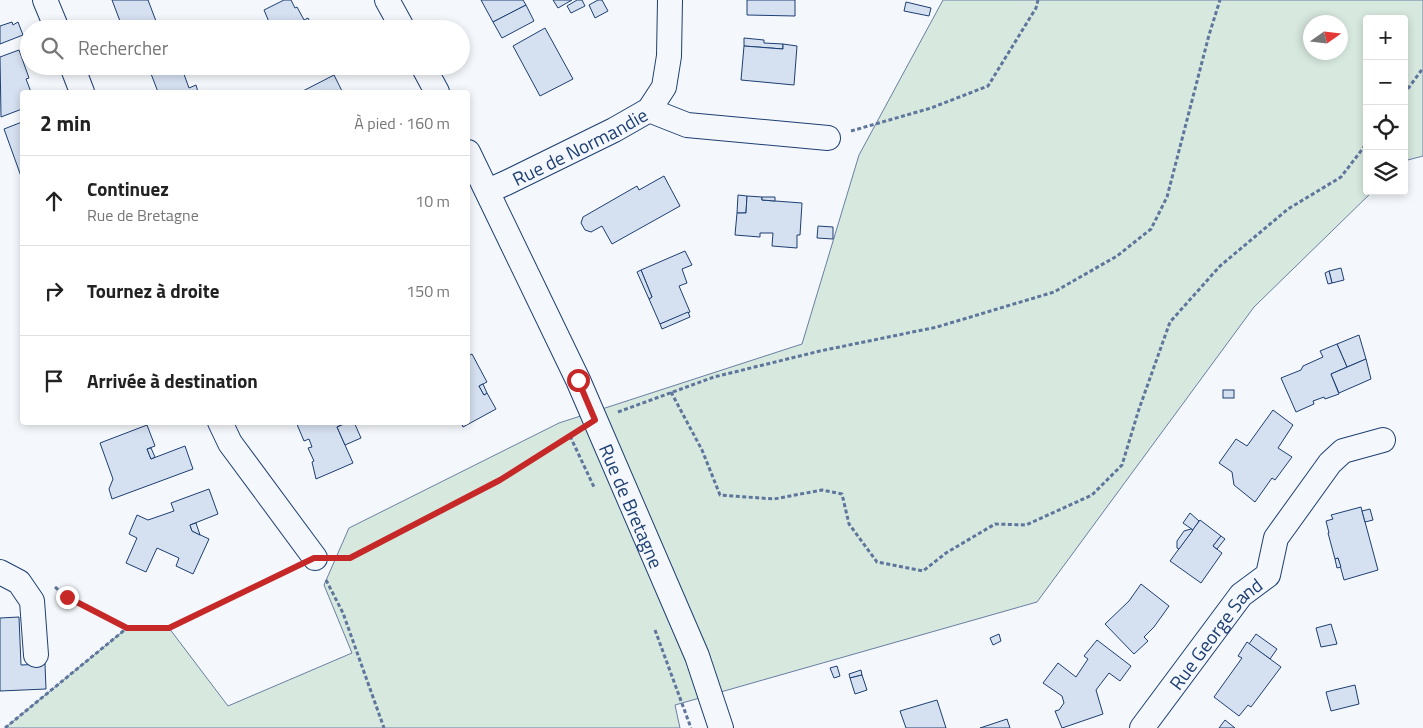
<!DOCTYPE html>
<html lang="fr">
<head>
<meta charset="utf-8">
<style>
	:root { --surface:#fff; --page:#f2f2f2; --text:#222; --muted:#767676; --line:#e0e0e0 }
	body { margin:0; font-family:"Titillium Web",sans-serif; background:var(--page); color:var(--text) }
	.controls { position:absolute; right:15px; top:15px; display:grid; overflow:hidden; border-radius:5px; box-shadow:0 2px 8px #0003 }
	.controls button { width:45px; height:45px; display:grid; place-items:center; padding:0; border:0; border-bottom:1px solid var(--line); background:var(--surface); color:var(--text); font:25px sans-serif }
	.compass { position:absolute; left:1303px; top:15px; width:45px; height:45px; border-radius:50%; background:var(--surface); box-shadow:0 2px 8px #0003; rotate:76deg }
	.stop { position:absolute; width:15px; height:15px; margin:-11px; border:4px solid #c62828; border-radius:50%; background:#fff }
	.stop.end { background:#c62828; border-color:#fff; box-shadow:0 1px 5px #0008 }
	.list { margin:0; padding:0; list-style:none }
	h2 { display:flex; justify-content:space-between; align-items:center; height:65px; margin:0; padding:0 20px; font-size:21px }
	h2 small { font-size:16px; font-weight:400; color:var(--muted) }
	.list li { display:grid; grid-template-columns:32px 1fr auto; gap:15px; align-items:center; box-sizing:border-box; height:90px; padding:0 20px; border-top:1px solid var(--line) }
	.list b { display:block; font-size:19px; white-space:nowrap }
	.list p { margin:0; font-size:16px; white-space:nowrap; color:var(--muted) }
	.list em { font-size:16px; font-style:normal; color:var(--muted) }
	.icon { flex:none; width:28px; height:28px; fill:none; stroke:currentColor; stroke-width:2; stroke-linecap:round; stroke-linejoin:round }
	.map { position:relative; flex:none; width:1423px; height:728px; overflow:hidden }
	.search { position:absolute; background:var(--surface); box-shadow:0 2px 8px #0003; left:20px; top:20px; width:450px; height:55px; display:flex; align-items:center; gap:12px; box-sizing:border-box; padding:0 18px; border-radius:28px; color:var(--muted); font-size:19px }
	.panel { position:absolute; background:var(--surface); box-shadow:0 2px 8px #0003; left:20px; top:90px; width:450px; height:335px; border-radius:5px }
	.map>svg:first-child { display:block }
	.green { fill:#d7e8df; stroke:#687fa3; fill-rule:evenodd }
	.building { fill:#d5e0f0; stroke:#1d3f73 }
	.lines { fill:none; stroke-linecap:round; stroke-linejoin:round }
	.minor-casing { stroke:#1d3f73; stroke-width:26 }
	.path { stroke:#5e769c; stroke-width:3; stroke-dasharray:4 2.5; stroke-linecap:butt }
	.minor { stroke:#f4f7fb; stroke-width:24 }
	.route { stroke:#c62828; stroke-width:6 }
	.labels { text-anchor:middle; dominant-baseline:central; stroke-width:4; stroke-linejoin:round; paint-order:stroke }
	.street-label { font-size:19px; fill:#1d3f73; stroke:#f4f7fb }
</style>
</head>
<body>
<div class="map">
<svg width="1423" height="728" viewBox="0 0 1423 728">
	<rect width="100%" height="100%" fill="#f4f7fb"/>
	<path class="green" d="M943,0h480v156l-19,5v-142h-37v172h6l-119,116 -217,295 -362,103 5,23h-675l122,-100h42l59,78 124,-53 -28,-68 25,-57 210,-105 243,-79 57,-189zM1310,22h30v30h-30z"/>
	<g class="building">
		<polygon points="112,0 148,0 159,29 123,29"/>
		<polygon points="284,0 291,0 295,8 297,7 309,29 272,29 264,10"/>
		<polygon points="481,0 523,0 526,5 493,22"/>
		<polygon points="553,0 572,0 558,8"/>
		<polygon points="577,0 582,0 585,6 571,13 567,6"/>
		<polygon points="598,0 602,0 608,11 595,18 589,5"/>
		<polygon points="747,0 795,0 795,16 747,15"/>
		<polygon points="906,2 931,8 929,16 904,11"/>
		<polygon points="526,5 534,21 502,38 493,22"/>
		<polygon points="308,18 314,29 309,29 304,20"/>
		<polygon points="12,22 13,25 18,22 23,35 0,44 0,26"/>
		<polygon points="205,22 208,29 188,29"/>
		<polygon points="545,28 573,79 540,96 513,46"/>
		<polygon points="744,38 764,40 764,43 783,44 783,49 744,46"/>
		<polygon points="783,44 797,46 794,85 741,80 744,46 783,49"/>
		<polygon points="19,50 29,78 26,79 31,92 22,92 22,109 1,117 0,57"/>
		<polygon points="148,66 181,66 189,88 196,85 198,92 158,92"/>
		<polygon points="334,75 342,91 339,92 301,92"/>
		<polygon points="22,122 22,179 4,129"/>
		<polygon points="664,176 680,206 612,244 602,226 591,232 585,230 581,223 583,217 637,186 639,190"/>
		<polygon points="738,195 747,196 746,213 737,213"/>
		<polygon points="747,196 762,197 762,200 802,203 800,235 797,235 797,248 772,246 773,233 760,233 760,237 735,235 737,213 746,213"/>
		<polygon points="762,197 775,197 775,201 762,200"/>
		<polygon points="818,226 833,227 833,239 817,238"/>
		<polygon points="685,251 692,265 682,269 687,283 679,286 690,312 660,324 649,299 652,297 641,270"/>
		<polygon points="1341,268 1344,280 1332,283 1329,271"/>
		<polygon points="641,270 652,297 649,299 637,272"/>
		<polygon points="1329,271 1332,283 1328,284 1325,273"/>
		<polygon points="688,312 690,317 662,329 660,324"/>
		<polygon points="1359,335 1366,359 1347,367 1337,344"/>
		<polygon points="1337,344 1347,367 1331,374 1339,394 1325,399 1324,397 1313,401 1314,404 1296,412 1281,378 1301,370 1303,366 1323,357 1320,351"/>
		<polygon points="472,354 487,382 479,386 484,395 487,393 496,409 463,427 461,422 468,422 468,356"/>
		<polygon points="1366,359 1371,379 1339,393 1331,374"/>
		<polygon points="483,384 487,393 484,395 479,386"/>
		<rect x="1223" y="390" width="11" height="8"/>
		<polygon points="1273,410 1293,425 1278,448 1292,457 1275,480 1272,478 1255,502 1234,485 1232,472 1219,463 1236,439 1247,446"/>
		<polygon points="296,422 340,422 341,425 337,427 353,463 316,479 312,462 314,461 308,448 312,447 309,439 304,441"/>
		<polygon points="349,422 354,422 361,438 345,445 337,427"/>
		<polygon points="147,425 155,446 147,449 151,459 185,446 193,469 112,499 109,489 113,479 100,443"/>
		<polygon points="151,448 155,457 151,459 147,449"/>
		<polygon points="209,489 218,514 190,525 192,531 209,539 193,574 176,566 179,558 157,548 146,572 126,563 137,538 129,534 137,515 148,520 174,511 171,503"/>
		<polygon points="1361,507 1378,570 1344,580 1338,558 1335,559 1328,533 1329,533 1326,521 1333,519 1331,515"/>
		<polygon points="1370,509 1373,520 1365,522 1362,511"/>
		<polygon points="1190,513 1199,521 1193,530 1183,523"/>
		<polygon points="1200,520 1221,536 1213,546 1222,553 1201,583 1170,561"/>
		<polygon points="196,523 200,535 192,531 190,525"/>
		<polygon points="1191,529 1193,530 1179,549 1177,548 1177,541 1184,531"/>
		<polygon points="1221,536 1225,539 1217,549 1213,546"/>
		<polygon points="1338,558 1341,567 1337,568 1335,559"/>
		<polygon points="1141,584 1169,606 1154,627 1144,637 1148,641 1134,654 1105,624 1129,601"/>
		<polygon points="19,617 21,665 45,664 46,689 0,691 0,618"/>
		<polygon points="1331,624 1337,644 1321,647 1316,628"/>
		<polygon points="999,634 1001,641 993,645 990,638"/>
		<polygon points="1256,634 1277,649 1270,659 1249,644"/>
		<polygon points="1097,640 1131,666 1120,681 1109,673 1096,690 1103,714 1062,728 1055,711 1059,710 1064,703 1062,696 1043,683 1058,663 1076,677 1088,659 1084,656"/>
		<polygon points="1247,642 1281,667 1251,707 1248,705 1239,716 1214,697 1242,658 1238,656"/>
		<polygon points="837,666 840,676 834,678 830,668"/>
		<polygon points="861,670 862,675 850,678 849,674"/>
		<polygon points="862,675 867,690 855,694 850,678"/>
		<polygon points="1355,685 1359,704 1331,711 1326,692"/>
		<polygon points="937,700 946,728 906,728 900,711"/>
		<polygon points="1007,719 1010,728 980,728"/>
		<polygon points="1225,720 1235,728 1219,728"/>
	</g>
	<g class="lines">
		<defs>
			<g id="minor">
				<polyline points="45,0 57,29"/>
				<polyline points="387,0 403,29"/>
				<polyline points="72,66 82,92"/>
				<polyline points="423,66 437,92"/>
				<polyline points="649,110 687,125 828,138"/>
				<path id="s1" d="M468,152l110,228 119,276 24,72"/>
				<path id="s2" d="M488,191l18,-8 108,-53 35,-20 15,-23 5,-31 1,-56"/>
				<polyline points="220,422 230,443 315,558"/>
				<polyline points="0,572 19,582 32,601 36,655"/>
				<path id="s3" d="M1142,728l99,-133 27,-20 8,-37 54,-75 13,-12 40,-11"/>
			</g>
		</defs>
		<use href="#minor" class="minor-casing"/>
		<g class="path">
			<polyline points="1404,94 1423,68"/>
			<polyline points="851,131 931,108 988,86 1036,8 1038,0"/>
			<polyline points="671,392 702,450 720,495 774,499 822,490 842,494 849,524 877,562 923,571 946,553 995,524 1026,525 1092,495 1122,465 1139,409 1170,322 1220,266 1288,209 1341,177 1367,143"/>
			<polyline points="618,412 714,377 820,351 937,327 1054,292 1117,256 1151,229 1167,197 1209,35 1220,0"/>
			<polyline points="570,436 594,487"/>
			<polyline points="338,558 350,558 500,480 574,433"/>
			<polyline points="326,580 343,613 384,728"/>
			<polyline points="55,587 67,597 127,628 169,628 292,569"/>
			<polyline points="655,630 691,728"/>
			<polyline points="5,728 127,628"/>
		</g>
		<use href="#minor" class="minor"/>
	</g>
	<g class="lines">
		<polyline class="route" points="67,597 127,628 169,628 314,558 350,558 500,480 595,420 578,380"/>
	</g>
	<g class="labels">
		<g class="street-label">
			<text stroke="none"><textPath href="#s2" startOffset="102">Rue de Normandie</textPath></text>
			<text stroke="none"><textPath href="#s1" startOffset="390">Rue de Bretagne</textPath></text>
			<text stroke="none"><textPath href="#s3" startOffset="120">Rue George Sand</textPath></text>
		</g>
	</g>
</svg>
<div class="controls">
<button>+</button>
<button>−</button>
<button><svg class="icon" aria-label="locate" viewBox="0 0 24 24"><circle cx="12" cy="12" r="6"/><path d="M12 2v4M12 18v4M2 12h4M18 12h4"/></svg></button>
<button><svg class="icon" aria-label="layers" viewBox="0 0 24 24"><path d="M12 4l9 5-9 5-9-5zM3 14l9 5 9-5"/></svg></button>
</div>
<svg class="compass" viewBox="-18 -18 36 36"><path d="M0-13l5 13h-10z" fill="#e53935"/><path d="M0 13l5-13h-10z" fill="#767676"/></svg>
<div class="stop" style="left:578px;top:380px"></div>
<div class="stop end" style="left:67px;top:597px"></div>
<div class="search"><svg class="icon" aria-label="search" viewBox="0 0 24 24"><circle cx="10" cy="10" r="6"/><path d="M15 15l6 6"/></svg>Rechercher</div>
<section class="panel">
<h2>2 min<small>À pied · 160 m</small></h2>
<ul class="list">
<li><svg class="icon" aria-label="ahead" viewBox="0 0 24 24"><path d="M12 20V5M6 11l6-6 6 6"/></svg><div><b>Continuez</b><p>Rue de Bretagne</p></div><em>10 m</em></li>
<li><svg class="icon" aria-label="right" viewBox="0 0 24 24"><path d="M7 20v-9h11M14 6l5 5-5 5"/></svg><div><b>Tournez à droite</b></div><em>150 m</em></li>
<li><svg class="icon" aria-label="arrive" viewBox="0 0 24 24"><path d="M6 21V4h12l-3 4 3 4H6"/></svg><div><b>Arrivée à destination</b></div></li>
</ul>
</section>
</div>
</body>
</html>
